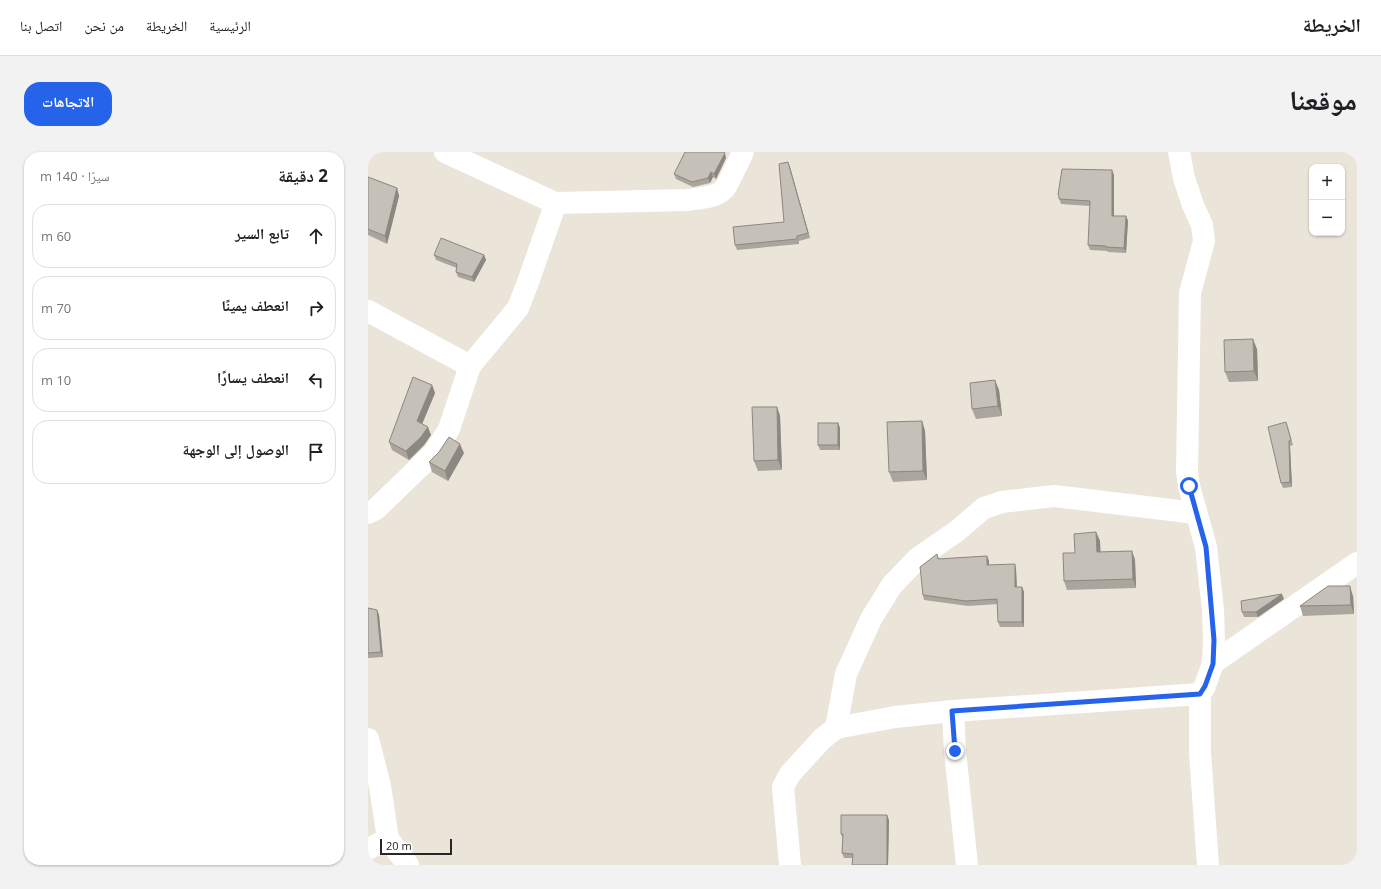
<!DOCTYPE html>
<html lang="ar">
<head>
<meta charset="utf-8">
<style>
	:root { --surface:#fff; --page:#f2f2f2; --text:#202124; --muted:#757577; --line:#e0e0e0; --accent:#2563eb }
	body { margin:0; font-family:"Open Sans","Noto Naskh Arabic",sans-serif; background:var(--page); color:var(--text); direction:rtl }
	.controls { position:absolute; right:12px; top:12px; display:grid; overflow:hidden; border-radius:8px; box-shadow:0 1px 3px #0004 }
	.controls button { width:36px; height:36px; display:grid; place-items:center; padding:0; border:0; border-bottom:1px solid var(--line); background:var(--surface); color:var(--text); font:20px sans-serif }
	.scale { position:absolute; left:12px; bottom:10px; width:72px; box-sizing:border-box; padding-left:4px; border:2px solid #272727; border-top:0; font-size:11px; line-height:14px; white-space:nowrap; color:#272727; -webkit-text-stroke:3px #fff; paint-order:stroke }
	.stop { position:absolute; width:12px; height:12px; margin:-9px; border:3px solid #2563eb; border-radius:50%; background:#fff }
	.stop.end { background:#2563eb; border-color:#fff; box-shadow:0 1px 4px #0008 }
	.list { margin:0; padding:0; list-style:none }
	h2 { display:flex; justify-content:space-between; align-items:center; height:52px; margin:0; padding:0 16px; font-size:17px }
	h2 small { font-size:13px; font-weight:400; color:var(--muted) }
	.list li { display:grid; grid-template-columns:26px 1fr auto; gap:12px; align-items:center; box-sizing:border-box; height:64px; margin:0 8px 8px; padding:0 8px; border:1px solid var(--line); border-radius:16px }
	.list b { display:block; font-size:15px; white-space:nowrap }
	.list em { font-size:13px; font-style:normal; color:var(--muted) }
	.icon { flex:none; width:22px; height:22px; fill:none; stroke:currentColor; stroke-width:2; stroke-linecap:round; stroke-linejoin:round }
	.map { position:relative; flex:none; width:989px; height:713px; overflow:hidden; direction:ltr; border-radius:16px }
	header { display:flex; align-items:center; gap:24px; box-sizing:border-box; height:56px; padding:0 20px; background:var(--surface); border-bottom:1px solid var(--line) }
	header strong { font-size:19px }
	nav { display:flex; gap:22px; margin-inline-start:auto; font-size:14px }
	.intro { display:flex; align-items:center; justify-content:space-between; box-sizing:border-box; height:96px; padding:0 24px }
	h1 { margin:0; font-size:28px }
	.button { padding:10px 18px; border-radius:16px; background:var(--accent); color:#fff; font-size:14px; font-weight:700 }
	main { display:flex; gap:24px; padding:0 24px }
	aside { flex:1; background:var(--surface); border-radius:16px; box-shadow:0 1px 3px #0004 }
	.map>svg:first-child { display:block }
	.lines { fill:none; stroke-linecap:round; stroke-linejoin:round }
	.street { stroke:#fff; stroke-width:22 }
	.wall { fill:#aaa69e }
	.shaded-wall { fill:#8b8781 }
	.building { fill:#c6c1b8; stroke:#8b8781 }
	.route { stroke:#2563eb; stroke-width:5 }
</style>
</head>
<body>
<header>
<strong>الخريطة</strong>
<nav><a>الرئيسية</a><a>الخريطة</a><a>من نحن</a><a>اتصل بنا</a></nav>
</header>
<div class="intro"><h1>موقعنا</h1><a class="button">الاتجاهات</a></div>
<main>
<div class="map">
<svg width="989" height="713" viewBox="0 0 989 713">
	<rect width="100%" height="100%" fill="#ebe4d8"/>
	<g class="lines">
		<g class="street">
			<path d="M77,0l110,51 133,-3c11,-2 28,-2 36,-11 5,-6 15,-29 19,-37"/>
			<polyline points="811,0 816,26 825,53 834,73 836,89 822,141 819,320 821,334 838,395 845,458 846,488 845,511 837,534 832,542"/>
			<polyline points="0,159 102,214"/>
			<polyline points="0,361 8,357 66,301 81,277 102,214 150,156 159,133 185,59 187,51"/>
			<polyline points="845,511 989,411"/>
			<polyline points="468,576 478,522 503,467 524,433 550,406 589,379 616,356 634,350 686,344 828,361"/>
			<polyline points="0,587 12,634 20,687 40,713"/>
			<polyline points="0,697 20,687"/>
			<polyline points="422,713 415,635 422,622 454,587 468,576 527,565 585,559"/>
			<polyline points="599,713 587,599 585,559 832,542 832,601 840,713"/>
		</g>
	</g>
	<g class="wall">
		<polygon points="358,6 348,27 345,25 342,31 325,35 308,27 306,22"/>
		<polygon points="420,10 442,86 431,89 431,92 369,98 367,93 416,70"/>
		<polygon points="746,23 746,64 758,64 760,69 758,101 740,100 739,99 722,98 720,93 722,54 693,52 690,43"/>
		<polygon points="0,25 29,36 31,44 19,92 0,83"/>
		<polygon points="66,103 116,103 118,108 106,130 90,125 88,120 89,116 68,108"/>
		<polygon points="889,197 890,229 861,230 857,220"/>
		<polygon points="64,233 67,241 54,272 63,283 56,293 41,308 24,298 21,290"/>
		<polygon points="631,238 634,264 608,267 604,257"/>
		<polygon points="409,255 412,264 414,318 390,319 386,309"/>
		<polygon points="554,269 557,279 559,328 525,330 521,320"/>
		<polygon points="470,271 472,276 472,298 452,298 450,293"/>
		<polygon points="920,275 925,293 922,294 924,335 915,336 913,331"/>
		<polygon points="96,301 80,329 64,320 61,310"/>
		<polygon points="728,380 732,389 732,400 764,399 767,408 768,436 699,438 696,429"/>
		<polygon points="569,402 571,407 619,404 621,409 621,413 648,417 649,435 654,435 656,440 656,475 632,475 630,470 630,452 600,454 556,448 555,443"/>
		<polygon points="985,444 986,462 935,464 932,454"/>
		<polygon points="916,447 890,465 876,465 874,460"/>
		<polygon points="0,456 9,458 11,463 15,505 0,506"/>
		<polygon points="521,668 520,713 484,713 485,706 476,706 474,701 475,687 473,682"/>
	</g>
	<g class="shaded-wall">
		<polygon points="357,1 358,6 348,27 346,22"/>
		<polygon points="420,10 422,15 442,86 440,81"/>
		<polygon points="744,18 746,23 746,69 744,64"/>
		<polygon points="343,20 345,25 342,31 340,26"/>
		<polygon points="29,36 31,44 19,92 17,84"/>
		<polygon points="758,64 760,69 758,101 756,96"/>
		<polygon points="116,103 118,108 106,130 104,125"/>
		<polygon points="885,187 889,197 890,229 886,219"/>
		<polygon points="627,228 631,238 634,264 630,254"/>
		<polygon points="64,233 67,241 52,277 49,269"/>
		<polygon points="409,255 412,264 414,318 410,308"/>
		<polygon points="554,269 557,279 559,328 555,319"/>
		<polygon points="470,271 472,276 472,298 470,293"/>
		<polygon points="60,275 63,283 56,293 41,308 38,299"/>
		<polygon points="921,289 922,294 924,335 922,330"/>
		<polygon points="92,292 96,301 80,329 77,319"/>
		<polygon points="728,380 732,389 733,409 729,400"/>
		<polygon points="764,399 767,408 768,436 765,427"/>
		<polygon points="619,404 621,409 621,418 619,413"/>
		<polygon points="647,412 648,417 649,440 647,435"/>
		<polygon points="982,434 985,444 986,462 983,453"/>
		<polygon points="654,435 656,440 656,475 654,470"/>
		<polygon points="914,442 916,447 890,465 888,460"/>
		<polygon points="9,458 11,463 15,505 13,500"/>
		<polygon points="519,663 521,668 520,713 519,713"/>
	</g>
	<g class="building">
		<polygon points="317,0 355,0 357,1 346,22 343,20 340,26 324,30 306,22"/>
		<polygon points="420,10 440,81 429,84 429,87 367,93 365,75 416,70 411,12"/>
		<polygon points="694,17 744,18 744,64 758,64 756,96 738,95 738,94 720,93 722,49 691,47 691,44 690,43"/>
		<polygon points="0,25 29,36 17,84 0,77"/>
		<polygon points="73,86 116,103 104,125 88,120 89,112 66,103"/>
		<polygon points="885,187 886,219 857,220 856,188"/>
		<polygon points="45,225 64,233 49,269 60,275 53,285 38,299 21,290"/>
		<polygon points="627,228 630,254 604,257 602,231"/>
		<polygon points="384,255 409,255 410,308 386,309"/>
		<polygon points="554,269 555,319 521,320 519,270"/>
		<polygon points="918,270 923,288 921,289 922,330 913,331 900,275"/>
		<rect x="450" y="271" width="20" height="22"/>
		<polygon points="81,285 92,292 77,319 61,310 71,300"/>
		<polygon points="728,380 729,400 764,399 765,427 696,429 695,401 707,401 706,382"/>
		<polygon points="569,402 570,407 619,404 619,413 647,412 647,435 654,435 654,470 630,470 629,447 598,449 555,443 552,415"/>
		<polygon points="960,434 982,434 983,453 932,454"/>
		<polygon points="914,442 888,460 874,460 873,449"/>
		<polygon points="0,456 9,458 13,500 0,501"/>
		<polygon points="473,663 519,663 519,713 484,713 485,702 474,701 475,682 473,682"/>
	</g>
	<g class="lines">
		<polyline class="route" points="587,599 584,559 832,542 837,534 845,512 846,488 838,395 821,334"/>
	</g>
</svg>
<div class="controls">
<button>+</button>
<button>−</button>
</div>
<div class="scale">20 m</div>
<div class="stop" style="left:821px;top:334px"></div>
<div class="stop end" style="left:587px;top:599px"></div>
</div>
<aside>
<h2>2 دقيقة<small>سيرًا · 140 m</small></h2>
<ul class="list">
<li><svg class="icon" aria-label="ahead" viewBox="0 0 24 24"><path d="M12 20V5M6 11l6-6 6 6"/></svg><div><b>تابع السير</b></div><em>60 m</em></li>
<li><svg class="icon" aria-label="right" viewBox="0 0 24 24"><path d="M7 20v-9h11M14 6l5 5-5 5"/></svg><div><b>انعطف يمينًا</b></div><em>70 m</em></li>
<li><svg class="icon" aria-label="left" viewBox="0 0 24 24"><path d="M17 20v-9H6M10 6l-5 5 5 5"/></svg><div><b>انعطف يسارًا</b></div><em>10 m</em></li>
<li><svg class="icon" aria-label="arrive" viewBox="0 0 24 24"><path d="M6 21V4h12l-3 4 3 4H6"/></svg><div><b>الوصول إلى الوجهة</b></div></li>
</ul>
</aside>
</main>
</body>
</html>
